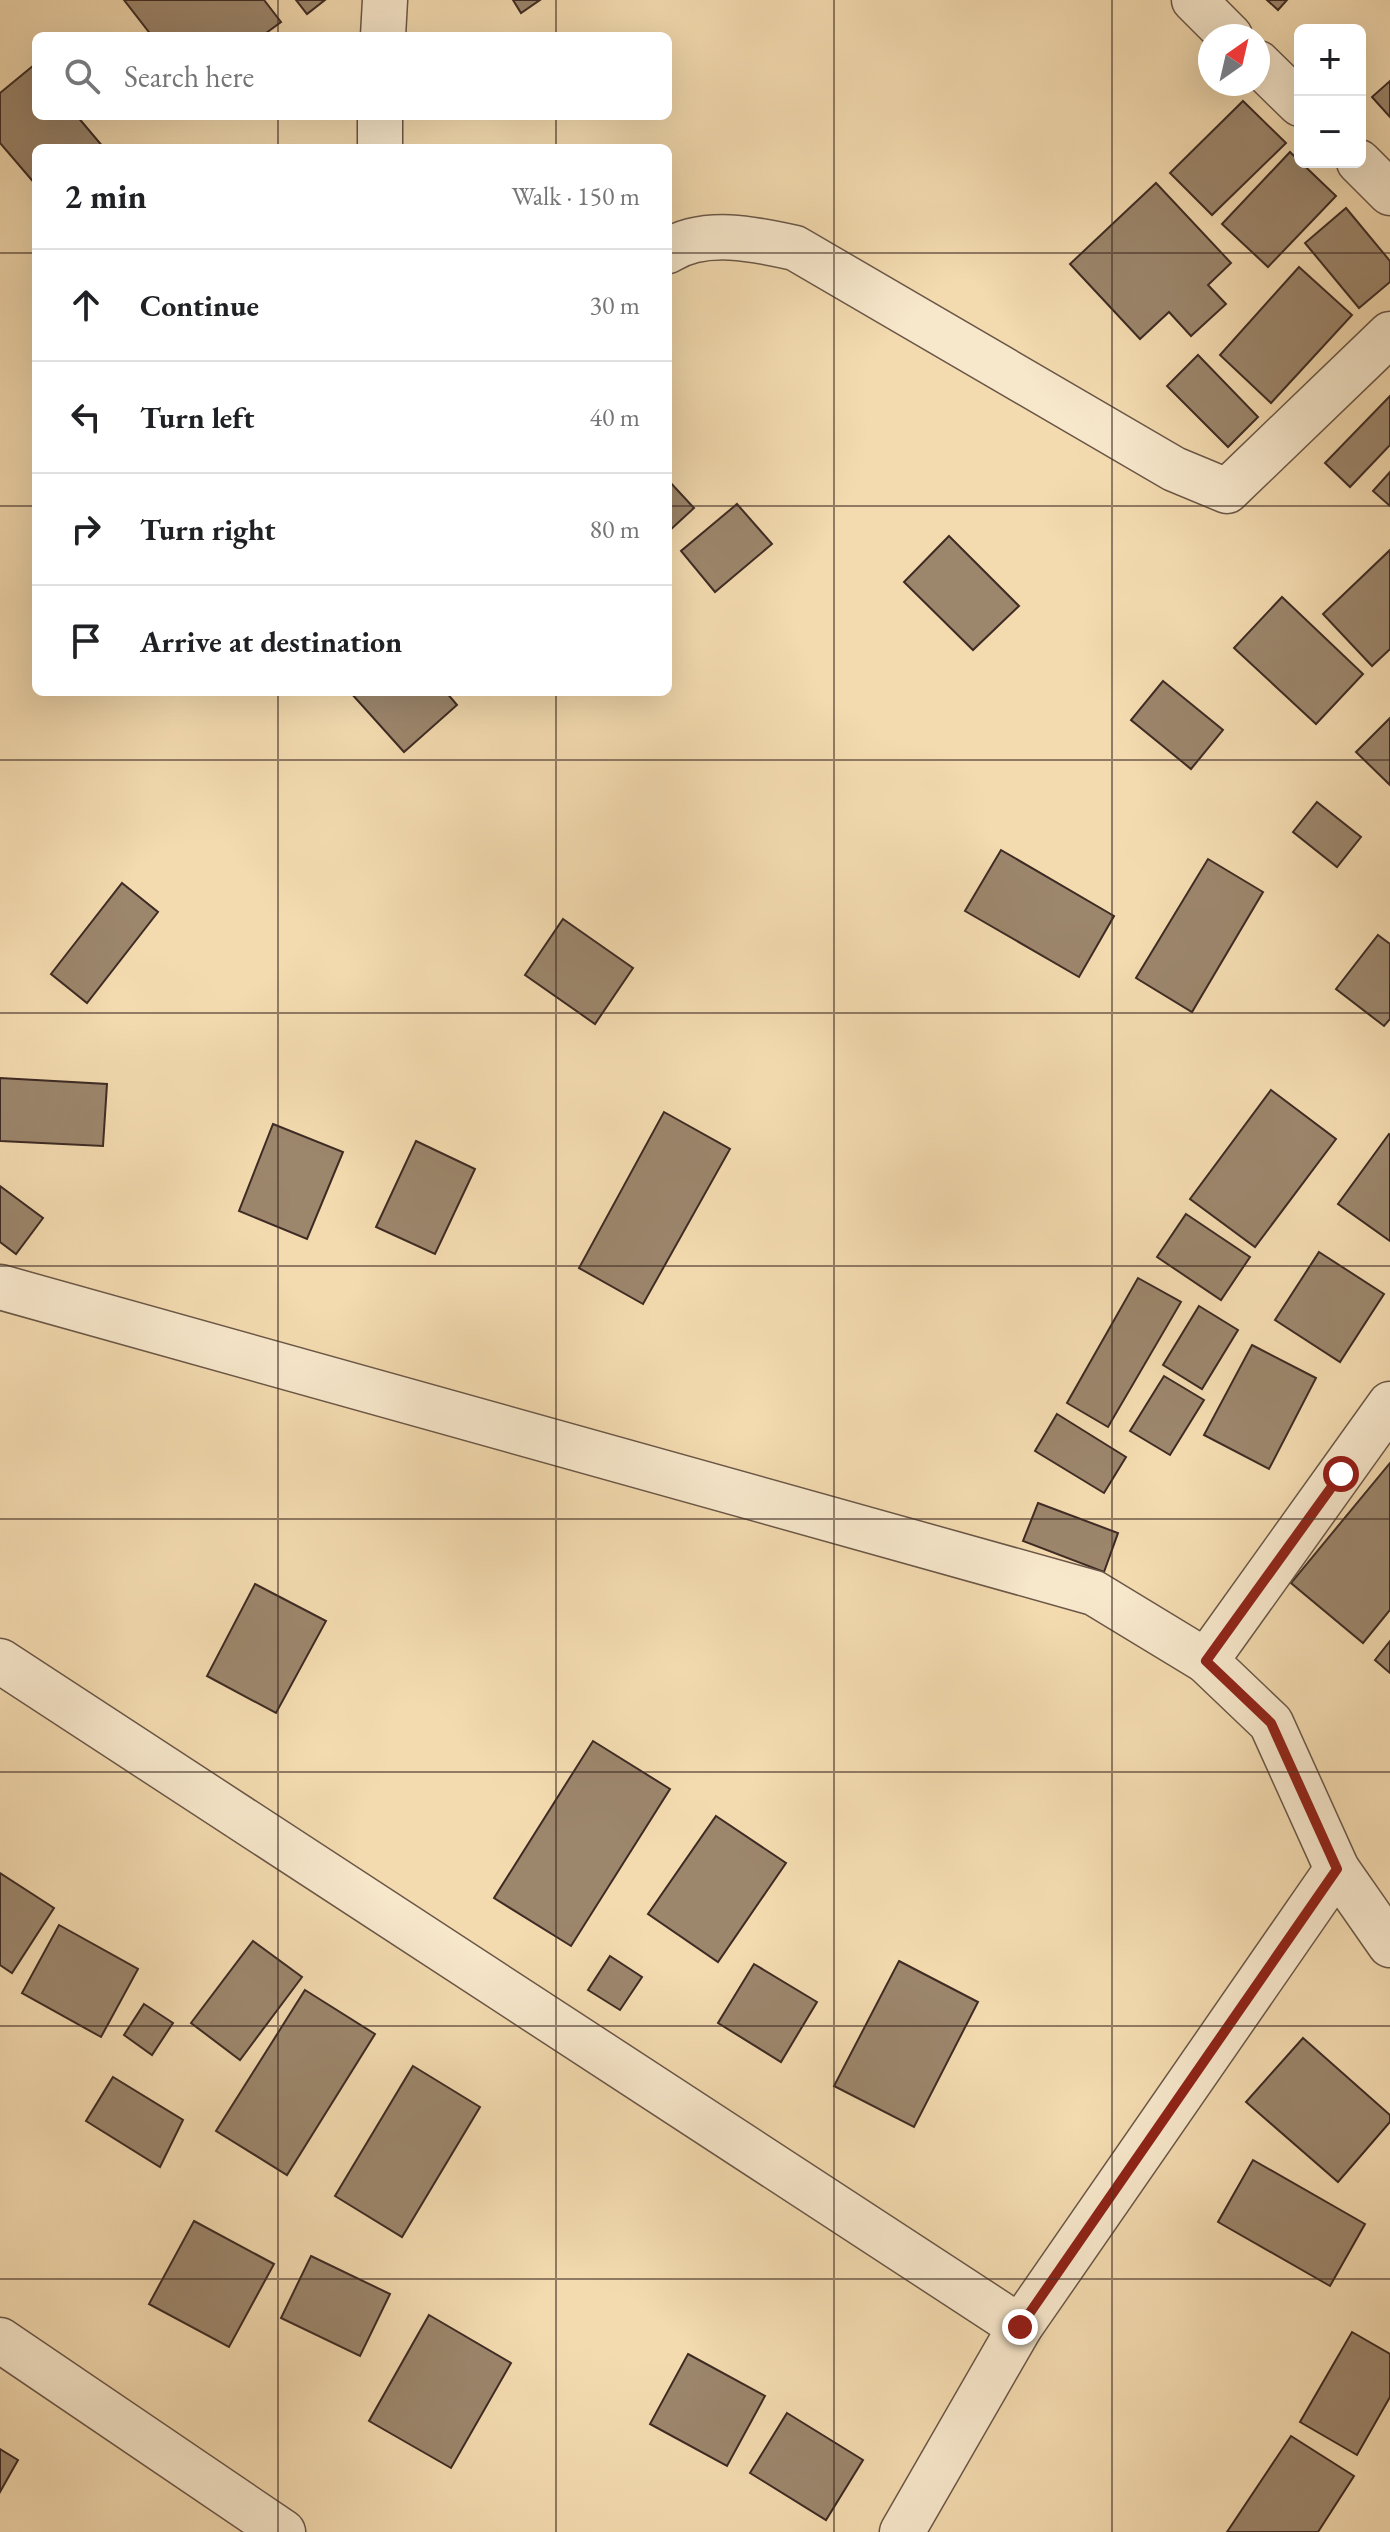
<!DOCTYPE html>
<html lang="en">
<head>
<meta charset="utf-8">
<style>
	:root { --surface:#fff; --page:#f2f2f2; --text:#202124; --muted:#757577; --line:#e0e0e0 }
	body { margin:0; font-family:"EB Garamond",serif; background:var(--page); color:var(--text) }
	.controls { position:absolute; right:24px; top:24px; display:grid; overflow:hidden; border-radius:12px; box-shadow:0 8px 32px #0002 }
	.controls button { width:72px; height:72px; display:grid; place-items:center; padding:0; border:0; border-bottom:2px solid var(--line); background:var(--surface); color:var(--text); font:40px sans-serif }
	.compass { position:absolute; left:1198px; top:24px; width:72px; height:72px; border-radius:50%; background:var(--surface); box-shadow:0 8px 32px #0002; rotate:34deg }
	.stop { position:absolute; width:24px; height:24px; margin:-18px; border:6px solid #8f2418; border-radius:50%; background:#fff }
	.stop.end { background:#8f2418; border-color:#fff; box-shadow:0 2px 8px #0008 }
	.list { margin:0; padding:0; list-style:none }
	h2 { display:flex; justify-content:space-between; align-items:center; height:104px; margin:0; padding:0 32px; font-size:34px }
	h2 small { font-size:26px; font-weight:400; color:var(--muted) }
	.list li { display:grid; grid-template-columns:52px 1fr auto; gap:24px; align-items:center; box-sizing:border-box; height:112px; padding:0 32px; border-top:2px solid var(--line) }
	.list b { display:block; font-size:30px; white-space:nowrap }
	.list em { font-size:26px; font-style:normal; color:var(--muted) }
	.icon { flex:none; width:44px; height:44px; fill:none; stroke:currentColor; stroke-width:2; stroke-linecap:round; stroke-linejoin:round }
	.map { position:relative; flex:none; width:1390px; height:2532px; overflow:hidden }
	.search { position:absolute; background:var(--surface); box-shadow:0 8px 32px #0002; left:32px; top:32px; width:640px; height:88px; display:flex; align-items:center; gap:20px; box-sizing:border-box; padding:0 28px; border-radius:12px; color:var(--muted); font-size:30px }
	.panel { position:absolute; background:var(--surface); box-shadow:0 8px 32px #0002; left:32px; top:144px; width:640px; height:552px; border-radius:12px }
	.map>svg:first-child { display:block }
	.building { fill:#9c866c; stroke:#3e2b24; stroke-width:2 }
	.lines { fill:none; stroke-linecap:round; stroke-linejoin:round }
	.street-casing { stroke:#6b5747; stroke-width:47 }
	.street { stroke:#f7e7cb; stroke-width:44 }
	.route { stroke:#8f2418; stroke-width:10 }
	.grid { fill:none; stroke:#3e2b24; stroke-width:2; stroke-opacity:0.55 }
</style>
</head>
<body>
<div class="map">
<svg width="1390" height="2532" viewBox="0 0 1390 2532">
	<rect width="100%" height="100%" fill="#f3daaf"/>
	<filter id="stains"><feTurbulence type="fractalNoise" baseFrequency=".0025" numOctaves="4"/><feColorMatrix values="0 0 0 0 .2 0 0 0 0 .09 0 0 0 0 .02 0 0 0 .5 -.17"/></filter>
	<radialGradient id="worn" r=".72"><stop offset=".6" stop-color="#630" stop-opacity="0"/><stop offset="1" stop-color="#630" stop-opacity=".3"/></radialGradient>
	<g class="building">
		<polygon points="124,0 264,0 281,22 262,36 152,36"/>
		<polygon points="296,0 325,0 307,14"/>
		<polygon points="513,0 540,0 521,13"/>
		<polygon points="1267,0 1287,0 1278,10"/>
		<polygon points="34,65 36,116 77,116 104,148 36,148 36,185 0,143 0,93"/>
		<polygon points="1390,81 1390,117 1372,97"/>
		<polygon points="1243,101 1286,143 1212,215 1170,173"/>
		<polygon points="1290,152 1336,196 1268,267 1222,224"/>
		<polygon points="1156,183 1231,263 1208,285 1226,304 1191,336 1169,312 1140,339 1070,264"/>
		<polygon points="1346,208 1390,261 1390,282 1359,308 1305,243"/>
		<polygon points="1299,267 1352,315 1271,403 1220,355"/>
		<polygon points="1198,355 1258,417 1228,447 1167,386"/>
		<polygon points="1390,396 1390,445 1350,487 1325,463"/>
		<polygon points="1390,472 1390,506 1373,491"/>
		<polygon points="668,480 694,508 668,532"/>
		<polygon points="737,504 772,544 715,592 681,551"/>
		<polygon points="949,536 1019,606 973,650 904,582"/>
		<polygon points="1390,550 1390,649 1372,666 1323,614"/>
		<polygon points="1282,597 1363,674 1316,724 1234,648"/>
		<polygon points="1163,681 1223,730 1191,769 1131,720"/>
		<polygon points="350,692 446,692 457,705 404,752"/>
		<polygon points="1390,718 1390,785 1356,752"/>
		<polygon points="1317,802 1361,837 1337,867 1293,832"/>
		<polygon points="1001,850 1114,916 1079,977 965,911"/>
		<polygon points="1208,859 1263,892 1192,1012 1136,978"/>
		<polygon points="122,883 158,912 87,1003 51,974"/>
		<polygon points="563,919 633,968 595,1024 525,975"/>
		<polygon points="1378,935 1390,944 1390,1019 1384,1026 1336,989"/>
		<polygon points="0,1078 107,1084 103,1146 0,1141"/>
		<polygon points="1271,1090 1336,1139 1255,1247 1190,1199"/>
		<polygon points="664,1112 730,1149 643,1304 579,1268"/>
		<polygon points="273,1124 343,1152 307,1239 239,1211"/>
		<polygon points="1389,1134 1390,1135 1390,1241 1338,1204"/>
		<polygon points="416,1141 475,1169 435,1254 376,1227"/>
		<polygon points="0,1186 43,1218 16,1254 0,1242"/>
		<polygon points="1186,1214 1250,1257 1221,1300 1157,1257"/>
		<polygon points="1319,1252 1384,1294 1340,1362 1275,1320"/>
		<polygon points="1138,1278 1181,1302 1108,1427 1067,1403"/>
		<polygon points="1199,1306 1238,1330 1202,1389 1163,1365"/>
		<polygon points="1252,1345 1316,1378 1269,1469 1204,1435"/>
		<polygon points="1164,1376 1204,1400 1170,1455 1130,1431"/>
		<polygon points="1057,1414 1126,1457 1104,1493 1035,1451"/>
		<polygon points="1390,1463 1390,1610 1363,1643 1291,1583"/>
		<polygon points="1038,1503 1118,1533 1104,1572 1023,1541"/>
		<polygon points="255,1584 326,1621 276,1713 207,1676"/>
		<polygon points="1390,1641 1390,1673 1375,1660"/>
		<polygon points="593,1741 670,1789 571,1946 494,1898"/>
		<polygon points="716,1816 786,1863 718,1962 648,1914"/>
		<polygon points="0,1873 54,1908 12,1973 0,1965"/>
		<polygon points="59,1925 138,1969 101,2037 22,1993"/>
		<polygon points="253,1941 302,1977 240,2060 191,2023"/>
		<polygon points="610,1956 642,1977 620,2010 588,1990"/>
		<polygon points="899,1961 978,2002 914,2127 834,2086"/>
		<polygon points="754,1964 817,2002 781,2062 718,2023"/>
		<polygon points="305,1990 375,2034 287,2175 216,2131"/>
		<polygon points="144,2004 173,2023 152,2055 124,2035"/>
		<polygon points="1303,2038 1390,2115 1390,2122 1338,2182 1246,2102"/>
		<polygon points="413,2066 480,2107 402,2237 335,2196"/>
		<polygon points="113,2077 183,2120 160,2167 86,2121"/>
		<polygon points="1253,2160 1365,2224 1330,2286 1218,2222"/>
		<polygon points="194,2221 274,2264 229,2347 149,2304"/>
		<polygon points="311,2256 390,2294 360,2356 281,2318"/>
		<polygon points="429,2315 511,2363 451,2468 369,2421"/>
		<polygon points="1352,2332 1390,2354 1390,2397 1357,2455 1300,2422"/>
		<polygon points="688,2354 765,2396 727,2466 650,2424"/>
		<polygon points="787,2413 863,2460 826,2520 750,2473"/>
		<polygon points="1291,2436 1354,2476 1318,2532 1227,2532"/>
		<polygon points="0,2449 18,2460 0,2492"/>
	</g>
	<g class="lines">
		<defs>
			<g id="street">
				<polyline points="1194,0 1230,36"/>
				<polyline points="383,36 385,0"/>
				<polyline points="1258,63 1300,104"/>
				<polyline points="380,148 380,116"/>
				<polyline points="1359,162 1390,193"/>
				<path d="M668,251c36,-23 87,-12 127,-3l379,221 53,22 163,-157"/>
				<polyline points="0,1287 1094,1593 1206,1661 1271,1723 1337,1869 1390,1945"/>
				<polyline points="0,1661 1020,2327"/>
				<polyline points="1206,1661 1390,1404"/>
				<polyline points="0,2340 283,2532"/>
				<polyline points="902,2532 1020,2327 1337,1869"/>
			</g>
		</defs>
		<use href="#street" class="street-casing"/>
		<use href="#street" class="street"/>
	</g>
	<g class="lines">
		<polyline class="route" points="1020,2327 1337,1869 1271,1723 1206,1661 1341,1474"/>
	</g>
	<path class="grid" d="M278,0v36M556,0v36M834,0v2532M1112,0v2532M278,116v32M556,116v32M0,253h36M668,253h722M0,506h36M668,506h722M278,692v1840M556,692v1840M0,760h1390M0,1013h1390M0,1266h1390M0,1519h1390M0,1772h1390M0,2026h1390M0,2279h1390"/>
	<rect width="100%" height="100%" filter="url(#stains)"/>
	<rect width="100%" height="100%" fill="url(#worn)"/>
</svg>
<div class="controls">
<button>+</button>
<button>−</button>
</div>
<svg class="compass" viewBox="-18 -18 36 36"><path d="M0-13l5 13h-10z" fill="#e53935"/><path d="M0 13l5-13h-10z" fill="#757577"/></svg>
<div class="stop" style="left:1341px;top:1474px"></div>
<div class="stop end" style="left:1020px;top:2327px"></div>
<div class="search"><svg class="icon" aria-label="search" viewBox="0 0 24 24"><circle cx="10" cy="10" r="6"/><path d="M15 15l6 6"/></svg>Search here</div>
<section class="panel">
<h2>2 min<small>Walk · 150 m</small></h2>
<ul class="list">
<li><svg class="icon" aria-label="ahead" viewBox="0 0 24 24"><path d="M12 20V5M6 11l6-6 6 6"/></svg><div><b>Continue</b></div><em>30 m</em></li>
<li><svg class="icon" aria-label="left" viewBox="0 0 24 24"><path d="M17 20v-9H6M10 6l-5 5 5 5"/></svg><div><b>Turn left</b></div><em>40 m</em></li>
<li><svg class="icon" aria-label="right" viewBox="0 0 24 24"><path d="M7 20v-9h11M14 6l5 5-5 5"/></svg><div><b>Turn right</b></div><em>80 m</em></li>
<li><svg class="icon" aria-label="arrive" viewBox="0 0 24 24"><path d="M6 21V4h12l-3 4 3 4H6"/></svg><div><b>Arrive at destination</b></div></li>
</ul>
</section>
</div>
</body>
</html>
